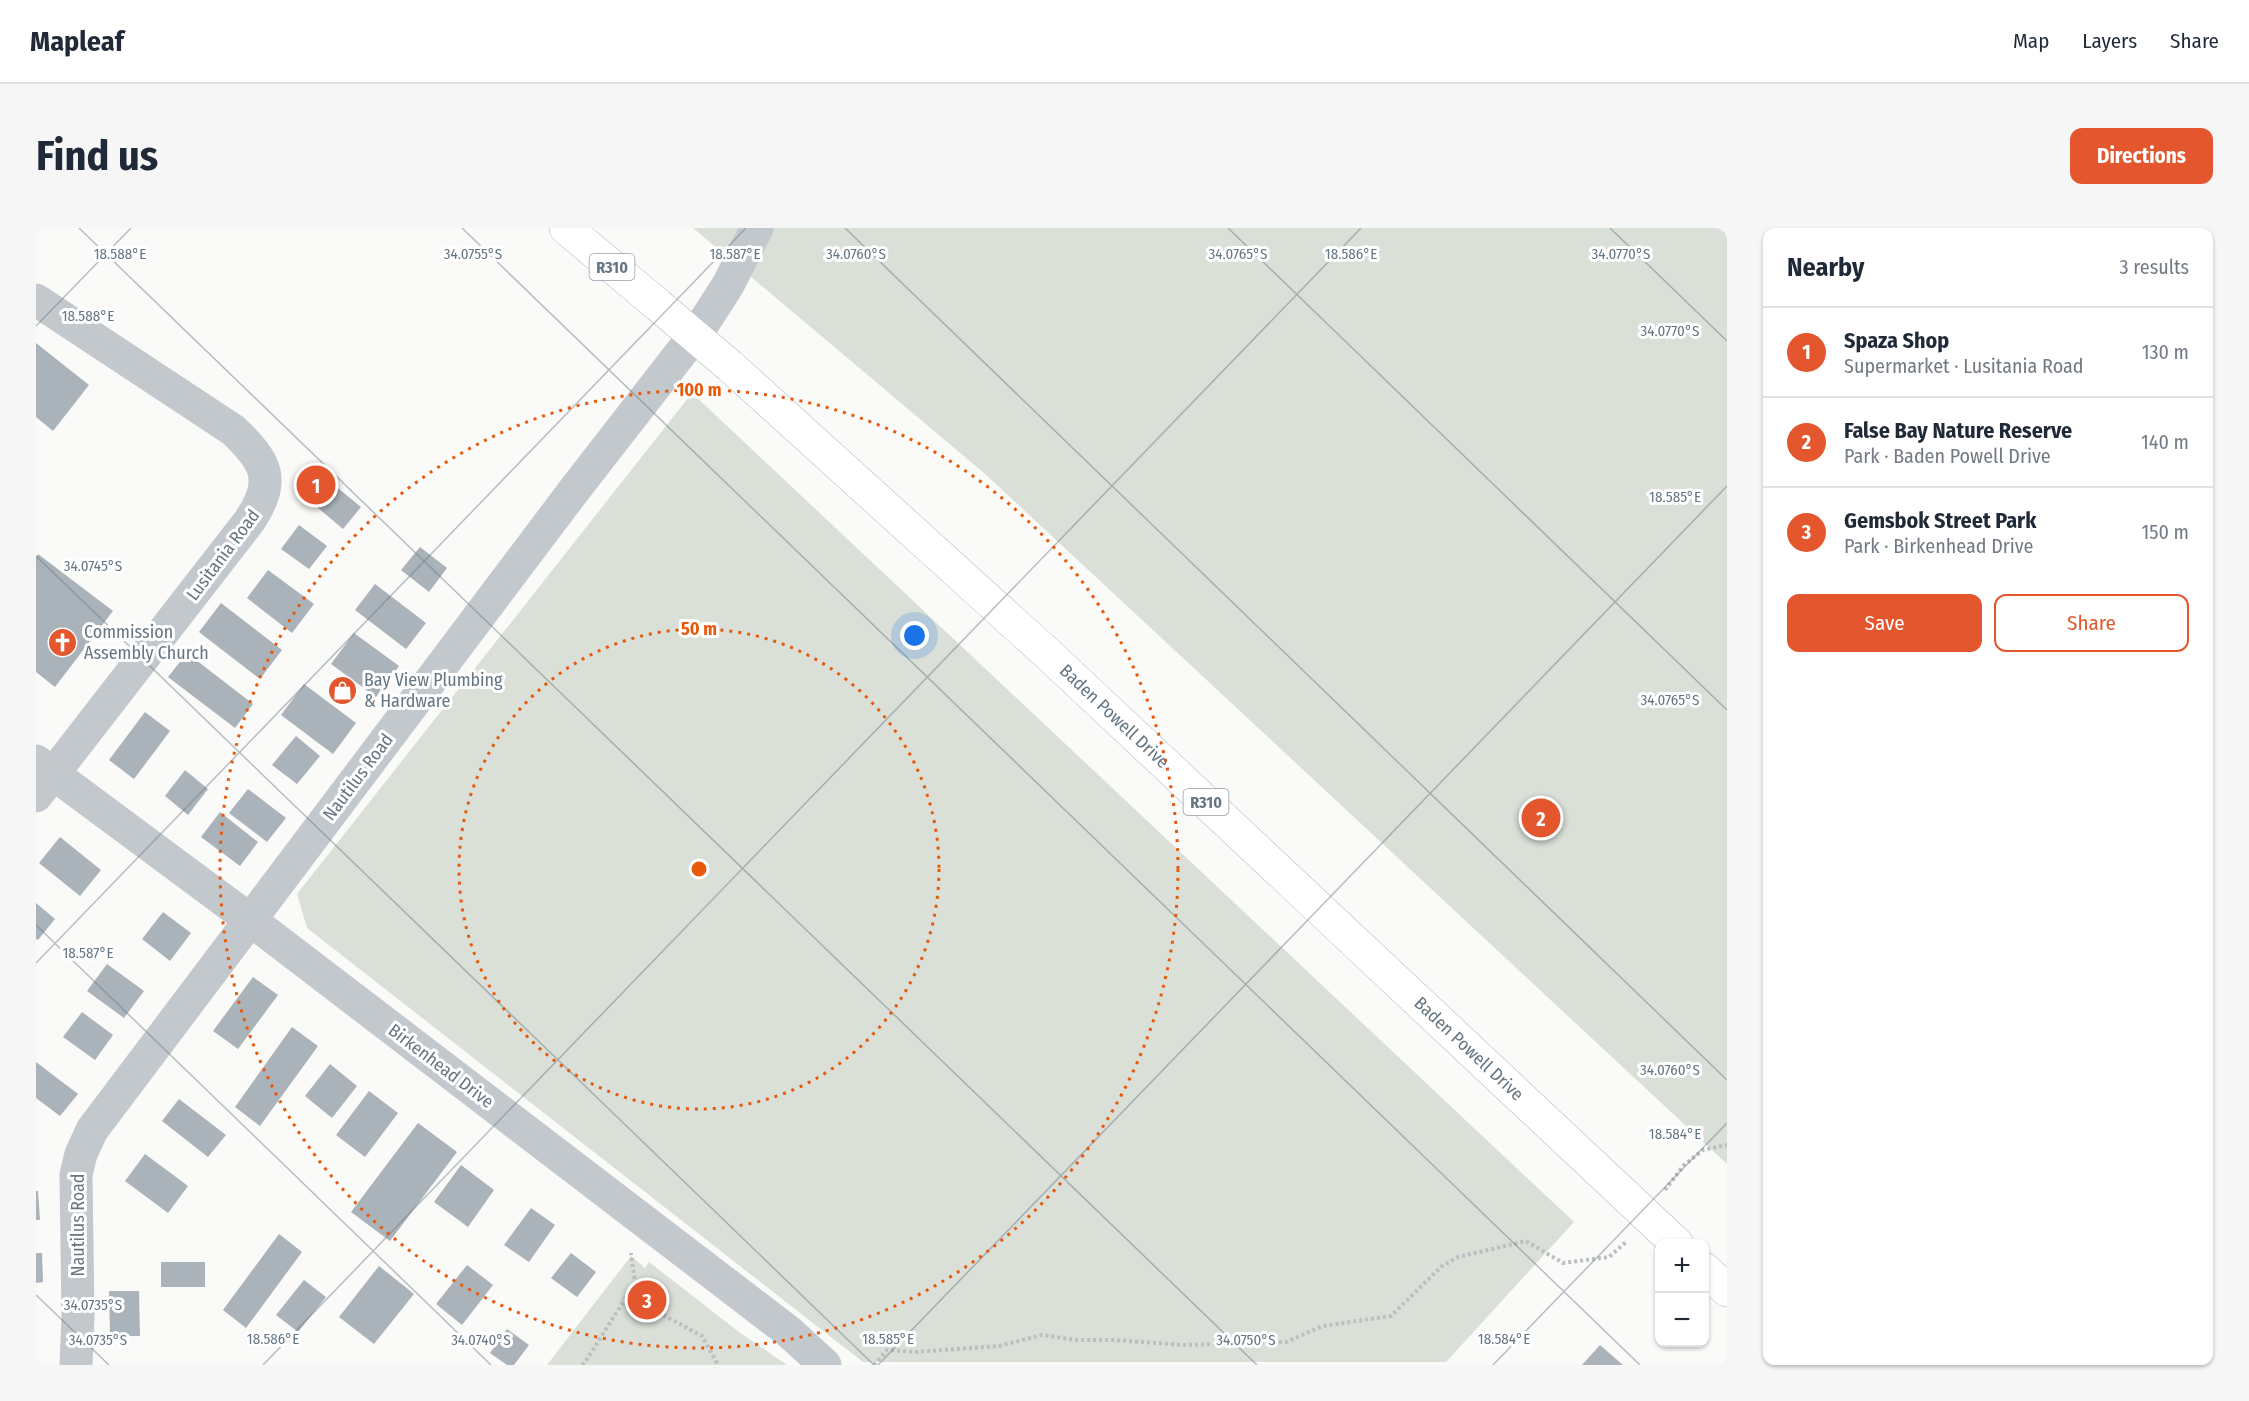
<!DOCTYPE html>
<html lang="en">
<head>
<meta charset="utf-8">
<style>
	:root { --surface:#fff; --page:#f6f6f7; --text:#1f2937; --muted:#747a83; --line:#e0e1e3; --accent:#e4572e }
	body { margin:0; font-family:"Fira Sans Condensed",sans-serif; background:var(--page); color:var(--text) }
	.controls { position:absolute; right:18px; bottom:18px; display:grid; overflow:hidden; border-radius:12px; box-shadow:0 2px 4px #0004 }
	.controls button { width:54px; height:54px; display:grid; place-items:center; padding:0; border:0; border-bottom:2px solid var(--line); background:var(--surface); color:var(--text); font:30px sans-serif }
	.you { position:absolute; left:879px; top:408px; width:21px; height:21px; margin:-15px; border:4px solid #fff; border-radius:50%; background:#1a73e8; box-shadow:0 0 0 9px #1a73e833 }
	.badge { display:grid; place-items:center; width:39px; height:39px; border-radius:50%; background:var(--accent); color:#fff; font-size:20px; font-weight:700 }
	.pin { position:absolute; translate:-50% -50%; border:3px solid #fff; box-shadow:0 2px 6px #0006 }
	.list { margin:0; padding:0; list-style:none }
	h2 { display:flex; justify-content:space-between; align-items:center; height:78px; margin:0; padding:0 24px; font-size:26px }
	h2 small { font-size:20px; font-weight:400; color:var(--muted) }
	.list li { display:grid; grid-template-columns:39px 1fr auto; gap:18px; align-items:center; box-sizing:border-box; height:90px; padding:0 24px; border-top:2px solid var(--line) }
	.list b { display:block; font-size:22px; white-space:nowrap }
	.list p { margin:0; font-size:20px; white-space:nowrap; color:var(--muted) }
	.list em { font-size:20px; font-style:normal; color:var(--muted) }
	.actions { display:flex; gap:12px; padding:18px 24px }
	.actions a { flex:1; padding:14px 0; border:2px solid var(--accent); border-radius:12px; text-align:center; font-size:21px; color:var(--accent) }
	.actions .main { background:var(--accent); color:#fff }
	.map { position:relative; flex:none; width:1691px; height:1137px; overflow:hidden; border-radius:12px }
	header { display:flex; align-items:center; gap:36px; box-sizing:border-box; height:84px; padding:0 30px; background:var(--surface); border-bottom:2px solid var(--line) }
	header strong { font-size:28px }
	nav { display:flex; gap:33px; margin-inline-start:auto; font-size:21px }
	.intro { display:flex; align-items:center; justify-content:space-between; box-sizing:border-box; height:144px; padding:0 36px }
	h1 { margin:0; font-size:42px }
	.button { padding:15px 27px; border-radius:12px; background:var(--accent); color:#fff; font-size:21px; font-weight:700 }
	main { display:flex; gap:36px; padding:0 36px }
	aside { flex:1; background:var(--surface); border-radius:12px; box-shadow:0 2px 4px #0004 }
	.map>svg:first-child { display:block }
	.green { fill:#dadfd7 }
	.building { fill:#aab3b9 }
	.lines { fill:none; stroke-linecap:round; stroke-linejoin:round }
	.major-casing { stroke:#b5babe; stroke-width:34 }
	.path { stroke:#bbbfc2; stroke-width:4; stroke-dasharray:3 3; stroke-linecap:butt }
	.minor { stroke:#c3c8cc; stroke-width:33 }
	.major { stroke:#fff; stroke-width:33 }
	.major-bridge-casing { stroke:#b5babe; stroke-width:34; stroke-linecap:butt }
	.major-bridge { stroke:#fff; stroke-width:33 }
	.ticks { fill:none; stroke:#657683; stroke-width:1.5; stroke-opacity:0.45 }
	.ring { fill:none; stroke:#e8590c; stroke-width:3; stroke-dasharray:3 6 }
	.labels { text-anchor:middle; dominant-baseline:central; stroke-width:6; stroke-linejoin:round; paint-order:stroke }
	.shield { fill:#fff; stroke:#939fa8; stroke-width:1.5 }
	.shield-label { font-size:16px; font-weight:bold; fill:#657683 }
	.street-label { font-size:18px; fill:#657683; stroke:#fff }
	.poi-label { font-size:18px; fill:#657683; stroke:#fff; text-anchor:start }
	.ticks-label { font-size:15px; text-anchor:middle; fill:#657683; stroke:#fff; stroke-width:6; stroke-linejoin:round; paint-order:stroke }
	.centre { fill:#e8590c; stroke:#fff; stroke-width:3 }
	.ring-label { font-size:18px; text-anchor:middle; font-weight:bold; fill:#e8590c; stroke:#fff; stroke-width:6; stroke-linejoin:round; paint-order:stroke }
</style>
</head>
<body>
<header>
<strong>Mapleaf</strong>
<nav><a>Map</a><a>Layers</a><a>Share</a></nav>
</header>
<div class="intro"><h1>Find us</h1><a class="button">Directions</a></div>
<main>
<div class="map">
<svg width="1691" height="1137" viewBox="0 0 1691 1137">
	<rect width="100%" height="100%" fill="#fafaf8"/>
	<g class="green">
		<polygon points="657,0 1691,0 1691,936 948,245"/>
		<polygon points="656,165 1538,994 1410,1134 827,1134 271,700 261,666"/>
		<polygon points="595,1028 609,1040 613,1034 703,1104 751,1137 511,1137"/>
	</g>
	<g class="building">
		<polygon points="0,115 53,157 17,203 0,189"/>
		<polygon points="286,247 325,279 307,301 268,268"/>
		<polygon points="263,297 291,318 273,341 245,321"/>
		<polygon points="384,319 411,340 393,364 365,342"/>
		<polygon points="2,326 77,383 19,459 0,444 0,329"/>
		<polygon points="232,342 278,376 256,405 211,370"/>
		<polygon points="339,356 390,395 370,421 319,382"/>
		<polygon points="185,375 246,422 224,451 163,404"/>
		<polygon points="318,405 363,438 340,469 295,436"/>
		<polygon points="151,425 217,476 199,500 132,449"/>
		<polygon points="268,456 320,495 297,526 245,487"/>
		<polygon points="109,484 134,503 98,551 73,532"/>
		<polygon points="260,508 284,528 261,556 236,537"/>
		<polygon points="149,542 172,561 152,587 129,568"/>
		<polygon points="212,561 250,590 231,614 193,585"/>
		<polygon points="184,584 222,614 204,638 165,609"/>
		<polygon points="24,609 65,642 44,668 3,635"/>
		<polygon points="0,675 19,691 2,712 0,711"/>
		<polygon points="127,684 155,705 134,733 106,711"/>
		<polygon points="71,736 108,763 88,790 51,763"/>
		<polygon points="217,749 242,767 202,821 177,803"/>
		<polygon points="46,784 77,807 59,832 27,809"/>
		<polygon points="256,799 282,818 224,898 199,879"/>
		<polygon points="0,834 42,866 24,888 0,870"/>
		<polygon points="294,836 321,858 296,890 269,868"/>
		<polygon points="333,863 362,885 329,929 300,907"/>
		<polygon points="143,871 190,907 172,929 126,893"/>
		<polygon points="382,895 421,924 354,1013 315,984"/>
		<polygon points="109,926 152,958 132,985 89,953"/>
		<polygon points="425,937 458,962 432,999 398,974"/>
		<polygon points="0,963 2,963 4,992 0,992"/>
		<polygon points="495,980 519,997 493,1034 468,1017"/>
		<polygon points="243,1006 266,1024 210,1100 187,1082"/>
		<polygon points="0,1025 6,1025 7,1054 0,1055"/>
		<polygon points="535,1025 560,1044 541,1069 515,1050"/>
		<rect x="125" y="1034" width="44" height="25"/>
		<polygon points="431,1037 457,1057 426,1097 400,1076"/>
		<polygon points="343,1038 378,1066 338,1116 303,1089"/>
		<polygon points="268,1052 290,1069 262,1104 240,1087"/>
		<polygon points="73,1063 103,1063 104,1108 74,1108"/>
		<polygon points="471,1101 493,1117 478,1137 471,1137 454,1125"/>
		<polygon points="1564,1117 1587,1137 1546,1137"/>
	</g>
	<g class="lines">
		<defs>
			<g id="major">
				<polyline points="530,0 622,77"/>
				<path id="s1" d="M694,138l319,289 628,589"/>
				<polyline points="1668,1041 1691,1062"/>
			</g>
		</defs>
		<use href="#major" class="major-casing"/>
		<g class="path">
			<polyline points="1629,962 1648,937 1667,922 1691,917"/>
			<polyline points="599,1055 601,1073 666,1108 682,1137"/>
			<polyline points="546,1137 550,1133 599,1055 595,1025"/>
			<polyline points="838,1137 851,1122 879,1124 963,1118 1006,1107 1041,1112 1079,1112 1148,1117 1250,1114 1287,1098 1355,1088 1405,1039 1422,1029 1490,1013 1527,1035 1573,1029 1590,1014"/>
		</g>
		<g class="minor">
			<path d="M0,72l197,130c33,31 44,50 17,90l-214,276"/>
			<polyline points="0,533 213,691 752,1103 789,1137"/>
			<polyline points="40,1137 42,1089 40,947 45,926 56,902 539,261 665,99 692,57 721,0"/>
		</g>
		<use href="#major" class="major"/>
		<defs>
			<polyline id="major-bridge" points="622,77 694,138"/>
		</defs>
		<use href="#major-bridge" class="major-bridge-casing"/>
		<use href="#major-bridge" class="major-bridge"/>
	</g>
	<path class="ticks" d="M43,0l1178,1137M426,0l1178,1137M809,0l882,852M1192,0l499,482M1574,0l117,113M0,98l95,-98M0,328l838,809M0,697l455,440M0,735l710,-735M0,1067l73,70M227,1137l1098,-1137M842,1137l849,-879M1457,1137l234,-242"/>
	<g class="ring">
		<circle cx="663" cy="641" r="240"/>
		<circle cx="663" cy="641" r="479"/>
	</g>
	<defs>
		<symbol id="church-disc" viewBox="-11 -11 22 22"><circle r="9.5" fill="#e4572e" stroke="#fff"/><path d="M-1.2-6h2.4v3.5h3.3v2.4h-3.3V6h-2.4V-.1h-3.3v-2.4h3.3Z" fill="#fff"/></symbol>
		<symbol id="shop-disc" viewBox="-11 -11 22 22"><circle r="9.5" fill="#e4572e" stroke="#fff"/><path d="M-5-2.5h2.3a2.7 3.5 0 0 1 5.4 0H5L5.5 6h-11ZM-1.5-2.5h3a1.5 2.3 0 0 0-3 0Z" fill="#fff"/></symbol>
	</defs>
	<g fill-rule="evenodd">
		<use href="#church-disc" x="10" y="398" width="33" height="33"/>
		<use href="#shop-disc" x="290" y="446" width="33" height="33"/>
	</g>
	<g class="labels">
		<g class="shield">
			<rect x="553.5" y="26" width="45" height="26" rx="4.5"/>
			<rect x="1147.5" y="561" width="45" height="26" rx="4.5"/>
		</g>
		<g class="shield-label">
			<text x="576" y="39">R310</text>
			<text x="1170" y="574">R310</text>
		</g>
		<g class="street-label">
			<text transform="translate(187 327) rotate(-53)">Lusitania Road</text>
			<text stroke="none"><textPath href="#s1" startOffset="520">Baden Powell Drive</textPath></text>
			<text transform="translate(322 549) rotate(-53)">Nautilus Road</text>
			<text stroke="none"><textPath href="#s1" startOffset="1006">Baden Powell Drive</textPath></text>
			<text transform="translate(405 838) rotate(37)">Birkenhead Drive</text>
			<text transform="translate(42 997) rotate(-90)">Nautilus Road</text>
		</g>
		<g class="poi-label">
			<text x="48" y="404">Commission<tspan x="48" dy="21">Assembly Church</tspan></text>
			<text x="328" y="452">Bay View Plumbing<tspan x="328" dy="21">&amp; Hardware</tspan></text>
		</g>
	</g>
	<g class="ticks-label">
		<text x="437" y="31">34.0755°S</text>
		<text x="820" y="31">34.0760°S</text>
		<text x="1202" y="31">34.0765°S</text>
		<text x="1585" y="31">34.0770°S</text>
		<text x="699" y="31">18.587°E</text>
		<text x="84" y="31">18.588°E</text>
		<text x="1315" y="31">18.586°E</text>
		<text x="52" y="93">18.588°E</text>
		<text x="1634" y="108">34.0770°S</text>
		<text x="1639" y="274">18.585°E</text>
		<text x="57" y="343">34.0745°S</text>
		<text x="1634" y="477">34.0765°S</text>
		<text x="52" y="730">18.587°E</text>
		<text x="1634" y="847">34.0760°S</text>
		<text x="1639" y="911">18.584°E</text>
		<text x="57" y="1082">34.0735°S</text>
		<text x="237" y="1116">18.586°E</text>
		<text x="852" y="1116">18.585°E</text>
		<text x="1468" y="1116">18.584°E</text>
		<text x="62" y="1117">34.0735°S</text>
		<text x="445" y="1117">34.0740°S</text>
		<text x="1210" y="1117">34.0750°S</text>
	</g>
	<circle cx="663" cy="641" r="9" class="centre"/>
	<g class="ring-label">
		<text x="663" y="168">100 m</text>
		<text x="663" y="407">50 m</text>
	</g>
</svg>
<div class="controls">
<button>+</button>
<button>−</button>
</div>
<div class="you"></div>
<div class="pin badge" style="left:280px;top:257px">1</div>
<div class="pin badge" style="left:1505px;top:590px">2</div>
<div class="pin badge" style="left:611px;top:1072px">3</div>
</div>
<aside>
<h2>Nearby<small>3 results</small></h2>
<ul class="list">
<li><span class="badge">1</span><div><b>Spaza Shop</b><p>Supermarket · Lusitania Road</p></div><em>130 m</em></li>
<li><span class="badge">2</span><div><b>False Bay Nature Reserve</b><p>Park · Baden Powell Drive</p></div><em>140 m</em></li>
<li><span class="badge">3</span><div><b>Gemsbok Street Park</b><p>Park · Birkenhead Drive</p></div><em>150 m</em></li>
</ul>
<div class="actions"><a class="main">Save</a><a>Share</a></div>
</aside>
</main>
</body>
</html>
